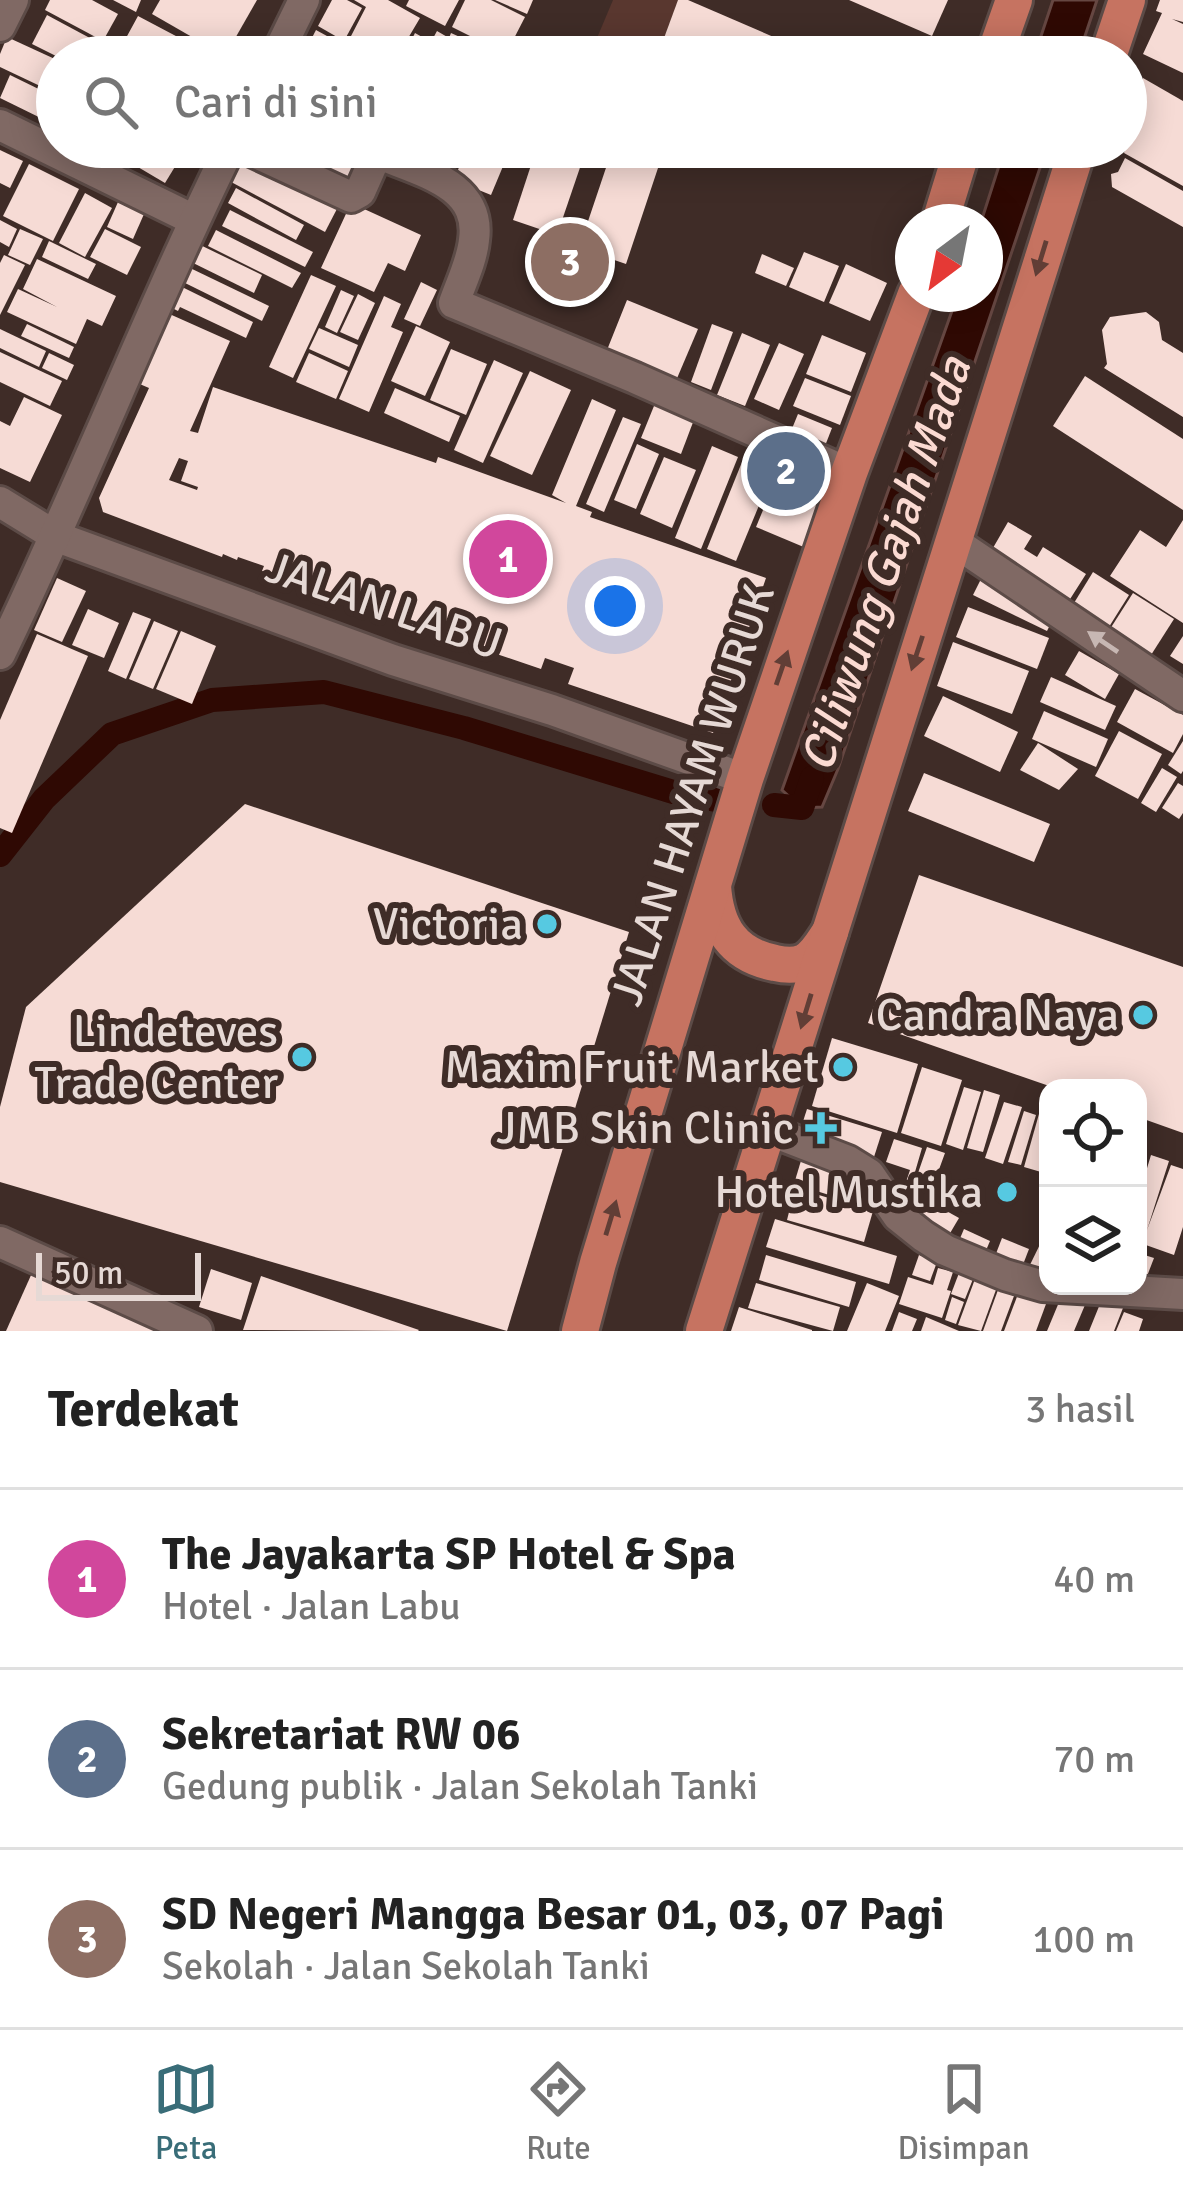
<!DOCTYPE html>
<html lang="id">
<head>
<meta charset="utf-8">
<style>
	:root { --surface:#fff; --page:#f6f6f6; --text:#222; --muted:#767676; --line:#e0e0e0; --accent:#396d78 }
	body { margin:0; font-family:Signika,sans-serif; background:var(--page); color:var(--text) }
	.controls { position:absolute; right:36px; bottom:36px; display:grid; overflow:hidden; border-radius:24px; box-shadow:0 6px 30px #0003 }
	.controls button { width:108px; height:108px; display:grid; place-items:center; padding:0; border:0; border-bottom:3px solid var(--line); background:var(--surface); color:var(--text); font:60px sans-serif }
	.compass { position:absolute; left:895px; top:204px; width:108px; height:108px; border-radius:50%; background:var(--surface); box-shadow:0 6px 30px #0003; rotate:212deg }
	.scale { position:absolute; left:36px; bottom:30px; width:165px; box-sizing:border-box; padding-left:12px; border:6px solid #e6d9d5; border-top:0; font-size:33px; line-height:42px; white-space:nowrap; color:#e6d9d5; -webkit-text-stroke:9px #3f2c27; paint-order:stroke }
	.you { position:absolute; left:615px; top:606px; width:42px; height:42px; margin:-30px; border:9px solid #fff; border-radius:50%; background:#1a73e8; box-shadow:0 0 0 18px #1a73e833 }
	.badge { display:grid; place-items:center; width:78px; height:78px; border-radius:50%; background:var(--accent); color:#fff; font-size:39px; font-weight:700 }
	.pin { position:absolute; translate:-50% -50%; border:6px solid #fff; box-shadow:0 3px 12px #0006 }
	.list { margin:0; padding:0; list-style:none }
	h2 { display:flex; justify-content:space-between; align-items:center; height:156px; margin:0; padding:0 48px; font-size:51px }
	h2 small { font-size:39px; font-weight:400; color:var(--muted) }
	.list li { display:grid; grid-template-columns:78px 1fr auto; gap:36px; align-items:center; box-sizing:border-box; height:180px; padding:0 48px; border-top:3px solid var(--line) }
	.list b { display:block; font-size:45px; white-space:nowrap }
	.list p { margin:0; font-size:39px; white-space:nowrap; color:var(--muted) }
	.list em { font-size:39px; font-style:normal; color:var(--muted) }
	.icon { flex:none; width:66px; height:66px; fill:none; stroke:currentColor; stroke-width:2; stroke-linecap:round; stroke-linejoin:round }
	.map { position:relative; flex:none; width:1183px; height:1331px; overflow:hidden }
	.search { position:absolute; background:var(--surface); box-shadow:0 6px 30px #0003; left:36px; right:36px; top:36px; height:132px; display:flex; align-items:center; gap:30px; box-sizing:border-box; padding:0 42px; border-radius:66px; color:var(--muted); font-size:45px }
	.sheet { height:696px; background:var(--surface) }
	nav { display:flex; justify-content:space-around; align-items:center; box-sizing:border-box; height:168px; border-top:3px solid var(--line); background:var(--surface); font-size:33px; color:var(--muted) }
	nav a { display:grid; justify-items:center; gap:6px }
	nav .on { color:var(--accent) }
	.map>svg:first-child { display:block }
	.park { fill:#59372f }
	.water { fill:#2f0903; stroke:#664742; stroke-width:3 }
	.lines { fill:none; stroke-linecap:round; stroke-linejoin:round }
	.canal { stroke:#2f0903; stroke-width:24 }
	.building { fill:#f6dbd5; fill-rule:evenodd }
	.minor-casing { stroke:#5c4b47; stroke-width:36 }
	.major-casing { stroke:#5c4b47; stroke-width:42 }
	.minor { stroke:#806964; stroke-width:30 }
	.major { stroke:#c67361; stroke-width:36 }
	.oneway { fill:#613e36 }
	.oneway2 { fill:#c7b7b3 }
	.poi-dot { fill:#56c9e1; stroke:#3f2c27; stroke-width:4.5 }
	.labels { text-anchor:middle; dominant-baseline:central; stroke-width:12; stroke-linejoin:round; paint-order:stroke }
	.street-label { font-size:45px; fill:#e6d9d5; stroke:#3f2c27 }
	.poi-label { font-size:45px; fill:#e6d9d5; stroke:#3f2c27; text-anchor:end }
	.water-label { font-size:48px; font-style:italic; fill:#fbdad2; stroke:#3f2c27 }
</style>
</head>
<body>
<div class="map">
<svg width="1183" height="1331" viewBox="0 0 1183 1331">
	<rect width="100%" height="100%" fill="#3f2c27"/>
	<polygon class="park" points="613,0 678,0 657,57 642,57 597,38"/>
	<g class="water">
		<polygon points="1053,0 1097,0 1078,57 1034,57"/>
		<polygon points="1005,147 1047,147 838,769 822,807 802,808 782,790 958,294 985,294 985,222 981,222"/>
	</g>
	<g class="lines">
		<g class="canal">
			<polyline points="774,805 802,808 812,778"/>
			<polyline points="0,855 44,799 112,734 212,700 324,692 464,728 683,795 732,802"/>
		</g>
	</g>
	<g class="building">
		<polygon points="50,0 92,0 118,14 103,41 45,10"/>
		<polygon points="113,0 141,0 136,12"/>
		<polygon points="160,0 257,0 225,56 152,14"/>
		<polygon points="332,0 347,0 362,8 344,41 318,26"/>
		<polygon points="354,0 388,0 420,18 404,45 386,36 377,52 350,38 366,7"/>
		<polygon points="409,0 459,0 445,26 406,6"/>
		<polygon points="465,0 491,0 525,17 506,54 452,27"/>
		<polygon points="495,0 533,0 527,14"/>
		<polygon points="678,0 688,0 820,57 657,57"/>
		<polygon points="849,0 948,0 932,36"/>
		<polygon points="1160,0 1183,0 1183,22 1172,19 1183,24 1183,73 1143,54 1162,13 1156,11"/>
		<polygon points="47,15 101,44 94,57 58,57 32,44"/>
		<polygon points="138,16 191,44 185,57 157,57 158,55 126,38"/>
		<polygon points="316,30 358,53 356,57 302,57"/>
		<polygon points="437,31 449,38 451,33 462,38 453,57 423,57 407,49 415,33 431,42"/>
		<polygon points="7,37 57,60 57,94 0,67 0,54"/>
		<polygon points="10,75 57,98 55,125 0,98"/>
		<polygon points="1143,78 1183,101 1183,186 1124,153"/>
		<polygon points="104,147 146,147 176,165 165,183"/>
		<polygon points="233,147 340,203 325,232 218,175"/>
		<polygon points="260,147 361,147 369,151 349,192"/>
		<polygon points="413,147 463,147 452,173 409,155"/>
		<polygon points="467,147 511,147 491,195 454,180"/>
		<polygon points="537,147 587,147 557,235 513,220"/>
		<polygon points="613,147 665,147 626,264 579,248"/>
		<polygon points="840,147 877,147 870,161"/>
		<polygon points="0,150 23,161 10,188 0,183"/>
		<polygon points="1125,158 1183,191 1183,227 1112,187 1111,174 1118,172"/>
		<polygon points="29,164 79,189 53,241 3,216"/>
		<polygon points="236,188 304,225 296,240 228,203"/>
		<polygon points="85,193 112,208 85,257 59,243"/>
		<polygon points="118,202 144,214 133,239 107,227"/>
		<polygon points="351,203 421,235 405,271 388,263 374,292 321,268"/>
		<polygon points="230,210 313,252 305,267 222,226"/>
		<polygon points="0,220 17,229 9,247 0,242"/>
		<polygon points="20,229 43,239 30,265 8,255"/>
		<polygon points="105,229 141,247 127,275 90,257"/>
		<polygon points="216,230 301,273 292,288 208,246"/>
		<polygon points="190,240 262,275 254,293 181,257"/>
		<polygon points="49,241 96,264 88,279 42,257"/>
		<polygon points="804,252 839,266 824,302 789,287"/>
		<polygon points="762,254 794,268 786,286 755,273"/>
		<polygon points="4,255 25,265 0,315 0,263"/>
		<polygon points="37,259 116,296 102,326 87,319 76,344 7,312 18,289 57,307 23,289"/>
		<polygon points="846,264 887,283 870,321 829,303"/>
		<polygon points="188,267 269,306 262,321 181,281"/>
		<polygon points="311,275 336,286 293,378 269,367"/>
		<polygon points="421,282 437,290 420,326 404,319"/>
		<polygon points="178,285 253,322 246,338 180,307 178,311 168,306"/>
		<polygon points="341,290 354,296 337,333 325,327"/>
		<polygon points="358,294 375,303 358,340 340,332"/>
		<polygon points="384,296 401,304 391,327 403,332 369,412 339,399"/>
		<polygon points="627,300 698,329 675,383 605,355"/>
		<path d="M165,312l65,29 -40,90 8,2 15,-46 223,76 2,-6 128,46 -14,-8 40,-96 24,11 -40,96 16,6 -2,5 176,61 -53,155 -145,-49 6,-16 -29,-10 -4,11 -157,-53 5,-13 -36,-11 -3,9 -88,-30 2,-5 -26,-9 -1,3 -14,-6 -1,3 -119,-45 -4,-14 50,-110 -14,-6zM179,458l9,3 -7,20 17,6 -1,3 -28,-10z"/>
		<polygon points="1146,312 1159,322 1162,340 1183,353 1183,417 1104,368 1107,364 1102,330 1110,317"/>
		<polygon points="27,324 74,347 69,358 21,336"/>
		<polygon points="712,324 733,332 711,390 691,382"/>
		<polygon points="416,326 450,342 425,396 391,381"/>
		<polygon points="319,328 358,345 349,367 309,349"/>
		<polygon points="0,329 46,351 39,367 0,348"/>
		<polygon points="742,333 770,345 745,406 717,395"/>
		<polygon points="822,335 866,353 851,392 806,374"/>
		<polygon points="779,343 804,354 779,410 754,399"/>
		<polygon points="451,349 487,364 466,415 430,400"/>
		<polygon points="0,352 62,381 50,406 0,382"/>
		<polygon points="49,353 74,365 67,380 42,368"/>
		<polygon points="309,353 348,371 336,399 296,382"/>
		<polygon points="494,360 523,373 483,463 454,450"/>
		<polygon points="530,371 571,390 532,475 490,456"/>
		<polygon points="1085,376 1183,439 1183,510 1053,426"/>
		<polygon points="805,378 851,396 840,425 793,406"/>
		<polygon points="395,388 460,416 449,442 384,413"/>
		<polygon points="24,397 62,415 30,482 0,468 0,421 10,426"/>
		<polygon points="656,401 695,417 681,454 641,438"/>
		<polygon points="798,414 832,428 823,451 789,436"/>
		<polygon points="623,417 641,424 604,512 586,504"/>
		<polygon points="637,444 659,454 636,509 614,500"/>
		<polygon points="712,446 738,457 701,549 675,538"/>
		<polygon points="664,457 696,470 672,528 640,514"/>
		<polygon points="769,460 805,475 802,482 766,467"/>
		<polygon points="742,462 772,474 736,561 707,549"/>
		<polygon points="778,474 829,495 806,548 756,527"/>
		<polygon points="1183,520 1183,623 1110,576 1140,530 1166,547"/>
		<polygon points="1008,522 1032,536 1024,549 1037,557 1043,547 1086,574 1065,607 986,560"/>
		<polygon points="1093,572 1129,595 1102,638 1066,616"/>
		<polygon points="57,578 86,591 62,642 34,630"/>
		<polygon points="981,579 1055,615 1047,631 973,595"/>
		<polygon points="1133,593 1174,619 1144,666 1103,640"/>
		<polygon points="968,607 1049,638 1037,669 956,637"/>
		<polygon points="88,609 119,623 104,658 72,645"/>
		<polygon points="133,612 151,619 126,679 108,671"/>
		<polygon points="154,621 178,631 153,689 129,679"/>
		<polygon points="181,631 216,646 192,704 156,689"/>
		<polygon points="37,634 88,656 12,833 0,828 0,720"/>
		<polygon points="1183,636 1183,664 1170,656"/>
		<polygon points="953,642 1029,671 1012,714 937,686"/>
		<polygon points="1079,651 1119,674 1105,699 1065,675"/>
		<polygon points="1051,677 1116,706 1105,730 1040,702"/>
		<polygon points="1135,689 1183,715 1183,734 1173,753 1117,722"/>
		<polygon points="943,696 1018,732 1000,772 924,736"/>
		<polygon points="1044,711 1108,739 1096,767 1032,739"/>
		<polygon points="1119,731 1162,754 1138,799 1095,776"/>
		<polygon points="1183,741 1183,771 1181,774 1168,765"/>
		<polygon points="1038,743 1078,769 1059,790 1020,770"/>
		<polygon points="1162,768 1177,777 1156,812 1141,803"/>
		<polygon points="924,773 1050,824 1034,862 908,811"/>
		<polygon points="1178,783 1183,786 1183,813 1179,819 1162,808"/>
		<polygon points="245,804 629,932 507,1331 0,1182 0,1107 26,1007"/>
		<polygon points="919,875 1183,967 1183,1133 1138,1117 1138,1088 1055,1088 868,1023"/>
		<polygon points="832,1038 918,1064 897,1133 812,1106"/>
		<polygon points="922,1067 962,1080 941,1146 901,1133"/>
		<polygon points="964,1087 981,1092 963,1150 946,1144"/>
		<polygon points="984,1090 1000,1095 983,1152 967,1148"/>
		<polygon points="1004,1102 1022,1107 1003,1164 985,1158"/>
		<polygon points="807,1109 882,1132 874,1157 799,1134"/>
		<polygon points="1024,1111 1036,1115 1021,1165 1008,1162"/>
		<polygon points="1039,1114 1048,1117 1048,1148 1041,1172 1024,1167"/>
		<polygon points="894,1139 922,1148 915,1172 918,1173 927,1147 945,1153 929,1197 904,1188 910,1170 886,1162"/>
		<polygon points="803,1154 852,1168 842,1199 794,1184"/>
		<polygon points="1151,1155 1169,1161 1147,1230 1171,1165 1183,1169 1183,1227 1174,1255 1143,1244 1142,1247 1138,1246 1138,1198"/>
		<polygon points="795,1188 873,1211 864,1242 787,1220"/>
		<polygon points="916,1194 959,1218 946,1240 904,1216"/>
		<polygon points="775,1219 897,1256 889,1284 766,1247"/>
		<polygon points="1048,1228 1048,1270 1044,1281 1026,1273"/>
		<polygon points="964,1229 990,1241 984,1255 958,1243"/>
		<polygon points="1002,1238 1029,1249 1019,1275 992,1264"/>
		<polygon points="1138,1253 1154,1258 1144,1284 1138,1282"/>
		<polygon points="766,1255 856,1282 849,1307 759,1280"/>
		<polygon points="919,1255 937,1262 930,1281 912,1275"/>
		<polygon points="938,1268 953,1272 947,1290 951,1291 942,1318 899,1304 908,1277 933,1285"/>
		<polygon points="211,1269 252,1283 241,1320 199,1307"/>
		<polygon points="32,1273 162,1331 6,1331"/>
		<polygon points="959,1273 973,1279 965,1299 951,1294"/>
		<polygon points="261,1276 419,1330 418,1331 243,1330"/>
		<polygon points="975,1279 997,1287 981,1331 958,1325"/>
		<polygon points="756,1283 840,1307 833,1331 748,1308"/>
		<polygon points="867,1283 899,1296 885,1331 847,1331"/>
		<polygon points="998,1290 1014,1296 1001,1331 983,1331"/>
		<polygon points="1018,1294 1046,1304 1036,1331 1004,1331"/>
		<polygon points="1062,1295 1085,1305 1074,1331 1047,1331"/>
		<polygon points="952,1297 964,1302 956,1324 945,1320"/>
		<polygon points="1102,1299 1123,1308 1114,1331 1089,1331"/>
		<polygon points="739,1307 812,1330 812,1331 731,1331"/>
		<polygon points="899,1312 917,1319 912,1331 892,1331"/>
		<polygon points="1124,1312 1143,1319 1139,1331 1116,1331"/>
		<polygon points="926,1317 959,1331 921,1331"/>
	</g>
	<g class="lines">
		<defs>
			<g id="minor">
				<polyline points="0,26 13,0"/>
				<polyline points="276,57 304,0"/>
				<polyline points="0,125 194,220"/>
				<polyline points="243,147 351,197 360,192 380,147"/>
				<path d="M377,153c41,18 105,30 97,87 -2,21 -13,43 -20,63l181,75 214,95"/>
				<polyline points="0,502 57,537 393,660 552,710 745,779"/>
				<polyline points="953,541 1183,696"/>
				<path d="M0,654c81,-167 148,-340 230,-507"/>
				<polyline points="768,1130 848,1161 869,1174 898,1216 923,1236 945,1250 1005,1275 1043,1286 1183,1294"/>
				<polyline points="0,1242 197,1331"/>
			</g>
			<g id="major">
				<polyline points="994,57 1014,0"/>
				<polyline points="1108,57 1127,0"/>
				<polyline points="940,222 963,147"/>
				<path d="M713,886c3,42 20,69 62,77 9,2 20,3 29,-1 12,-6 19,-20 26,-30"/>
				<polyline points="580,1331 598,1263 745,779 849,473 916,294"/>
				<polyline points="704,1331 1078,147"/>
			</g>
		</defs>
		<use href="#minor" class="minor-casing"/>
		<use href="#major" class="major-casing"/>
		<use href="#minor" class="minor"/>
		<use href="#major" class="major"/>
	</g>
	<defs><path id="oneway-solid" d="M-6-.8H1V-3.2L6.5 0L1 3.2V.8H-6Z" transform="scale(3)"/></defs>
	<g class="oneway">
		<use href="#oneway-solid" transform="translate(1041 258) rotate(107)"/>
		<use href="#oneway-solid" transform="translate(917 653) rotate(108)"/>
		<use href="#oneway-solid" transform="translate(782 668) rotate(-71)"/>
		<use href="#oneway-solid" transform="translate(806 1011) rotate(107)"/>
		<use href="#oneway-solid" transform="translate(611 1218) rotate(-73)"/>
	</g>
	<use class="oneway2" href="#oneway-solid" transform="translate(1103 642) rotate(-146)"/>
	<g class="poi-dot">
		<circle cx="547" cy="924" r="12"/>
		<circle cx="1143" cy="1015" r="12"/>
		<circle cx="302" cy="1057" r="12"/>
		<circle cx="843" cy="1067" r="12"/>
		<path d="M815 1110h12v12h12v12h-12v12h-12v-12h-12v-12h12z"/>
		<circle cx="1007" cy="1192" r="12"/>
	</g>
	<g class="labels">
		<g class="street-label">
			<text transform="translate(384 606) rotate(19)">JALAN LABU</text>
			<text transform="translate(693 795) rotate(-72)">JALAN HAYAM WURUK</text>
		</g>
		<g class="poi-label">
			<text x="523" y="924">Victoria</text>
			<text x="1119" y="1015">Candra Naya</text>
			<text x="278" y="1031">Lindeteves<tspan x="278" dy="52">Trade Center</tspan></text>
			<text x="819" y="1067">Maxim Fruit Market</text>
			<text x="794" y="1128">JMB Skin Clinic</text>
			<text x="983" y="1192">Hotel Mustika</text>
		</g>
		<g class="water-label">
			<text transform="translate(886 564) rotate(-71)">Ciliwung Gajah Mada</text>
		</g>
	</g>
</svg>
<div class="controls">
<button><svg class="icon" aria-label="locate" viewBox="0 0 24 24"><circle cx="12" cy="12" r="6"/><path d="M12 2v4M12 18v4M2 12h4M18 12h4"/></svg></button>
<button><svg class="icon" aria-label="layers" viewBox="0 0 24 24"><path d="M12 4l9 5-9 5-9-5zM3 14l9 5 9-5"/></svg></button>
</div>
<svg class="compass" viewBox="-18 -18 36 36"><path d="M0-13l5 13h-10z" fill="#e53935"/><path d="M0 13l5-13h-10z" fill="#767676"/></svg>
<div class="scale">50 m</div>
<div class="you"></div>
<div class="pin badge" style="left:508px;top:559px;background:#d1479c">1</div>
<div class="pin badge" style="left:786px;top:471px;background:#5c6f8a">2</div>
<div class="pin badge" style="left:570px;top:262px;background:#8d6e63">3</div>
<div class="search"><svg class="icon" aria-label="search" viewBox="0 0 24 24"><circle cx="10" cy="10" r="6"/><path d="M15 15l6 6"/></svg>Cari di sini</div>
</div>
<section class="sheet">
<h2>Terdekat<small>3 hasil</small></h2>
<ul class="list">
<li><span class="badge" style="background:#d1479c">1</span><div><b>The Jayakarta SP Hotel &amp; Spa</b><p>Hotel · Jalan Labu</p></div><em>40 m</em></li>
<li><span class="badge" style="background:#5c6f8a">2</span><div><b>Sekretariat RW 06</b><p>Gedung publik · Jalan Sekolah Tanki</p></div><em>70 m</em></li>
<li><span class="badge" style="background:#8d6e63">3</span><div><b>SD Negeri Mangga Besar 01, 03, 07 Pagi</b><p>Sekolah · Jalan Sekolah Tanki</p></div><em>100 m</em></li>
</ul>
</section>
<nav>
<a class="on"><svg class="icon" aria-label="map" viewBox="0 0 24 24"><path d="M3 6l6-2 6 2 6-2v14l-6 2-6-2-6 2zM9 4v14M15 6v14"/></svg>Peta</a>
<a><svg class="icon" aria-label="directions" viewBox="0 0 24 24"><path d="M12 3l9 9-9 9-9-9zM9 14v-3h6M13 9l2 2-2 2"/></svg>Rute</a>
<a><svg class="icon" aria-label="saved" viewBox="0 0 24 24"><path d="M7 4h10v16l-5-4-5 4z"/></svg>Disimpan</a>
</nav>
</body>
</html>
